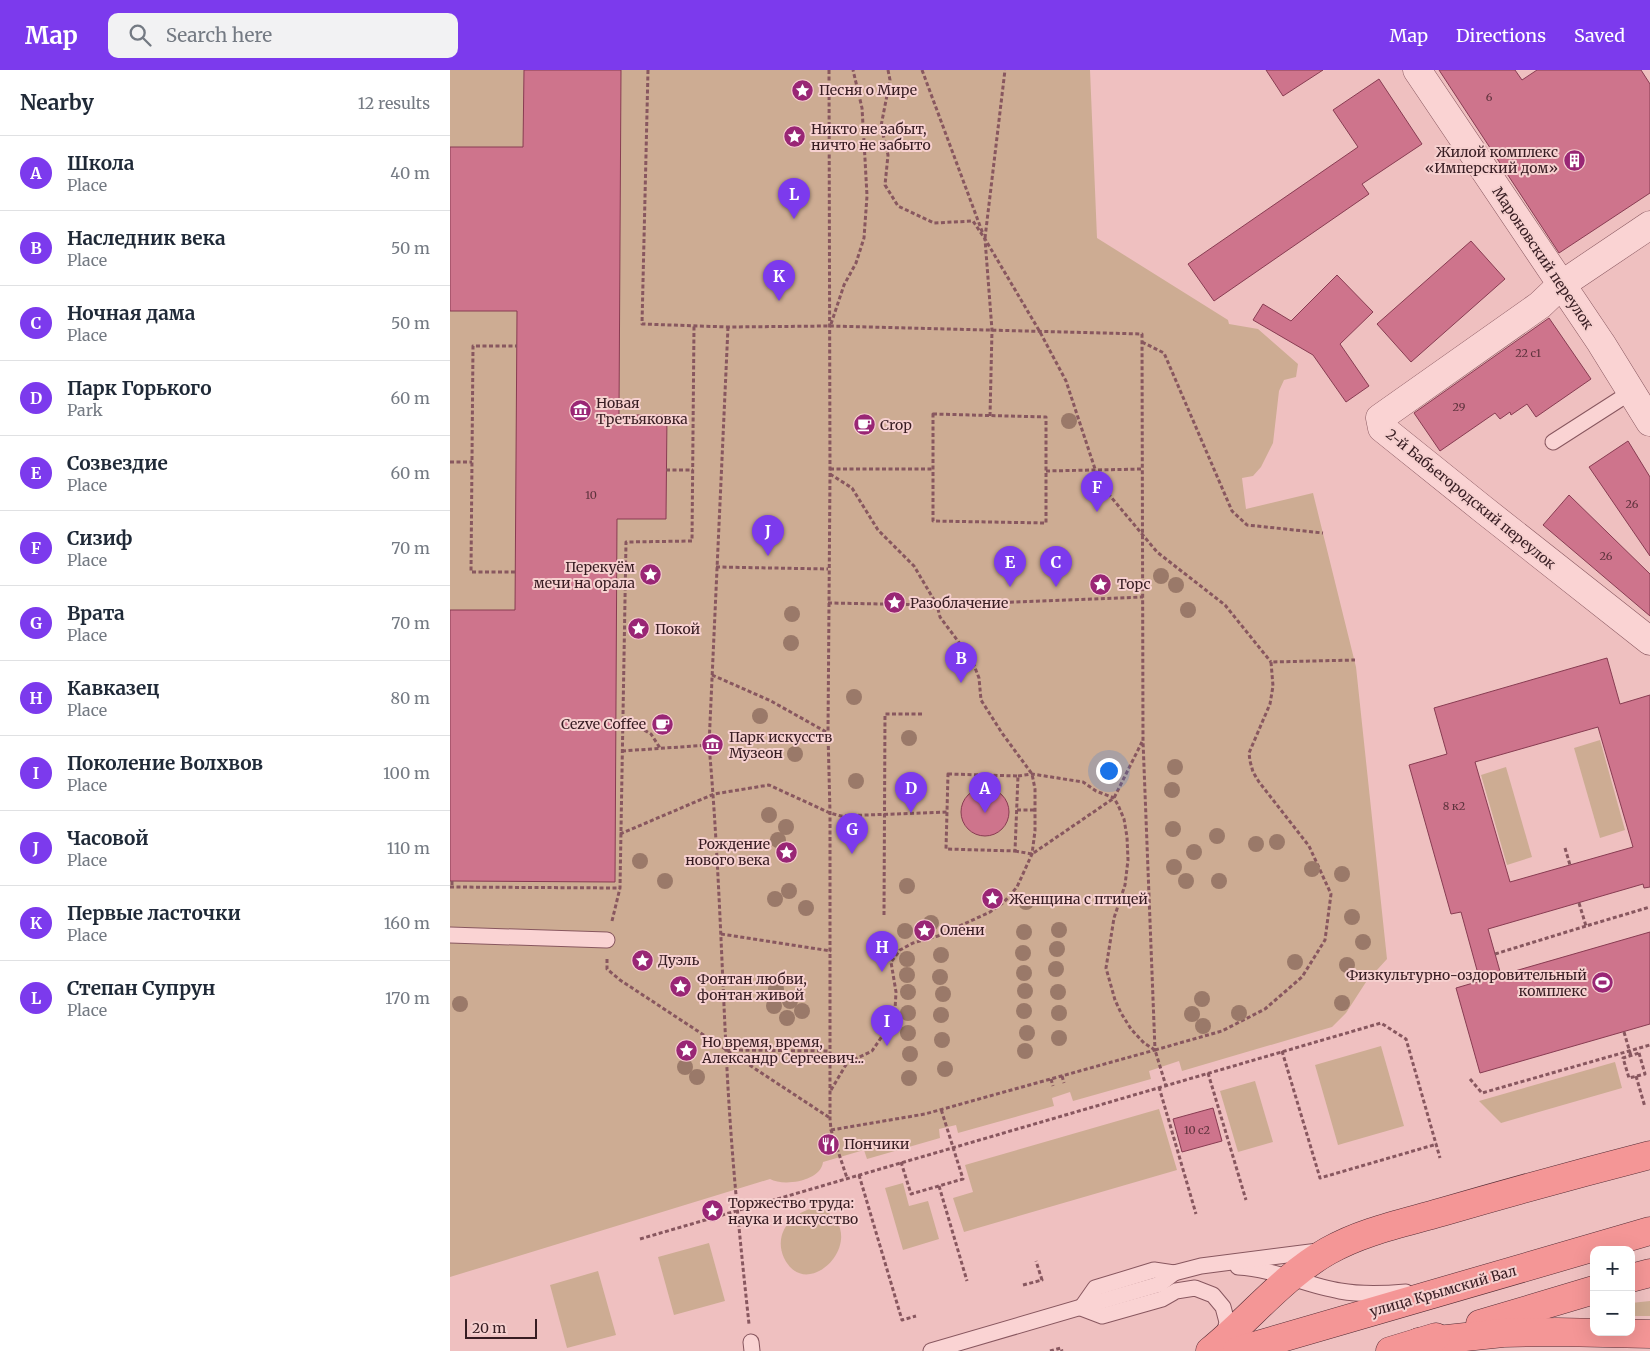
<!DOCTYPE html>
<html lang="en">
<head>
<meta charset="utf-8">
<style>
	:root { --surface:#fff; --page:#f2f2f3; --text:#1f2937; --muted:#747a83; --line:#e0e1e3; --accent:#7c3aed }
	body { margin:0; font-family:Merriweather,serif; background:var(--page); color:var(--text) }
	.controls { position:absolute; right:15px; bottom:15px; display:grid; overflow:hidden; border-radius:10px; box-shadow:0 5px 20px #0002 }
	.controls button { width:45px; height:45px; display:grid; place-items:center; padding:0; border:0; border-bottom:1px solid var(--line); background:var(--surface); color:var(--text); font:25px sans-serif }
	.scale { position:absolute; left:15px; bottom:12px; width:72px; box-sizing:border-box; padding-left:5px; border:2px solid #371c22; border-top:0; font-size:14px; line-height:18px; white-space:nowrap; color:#371c22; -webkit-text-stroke:4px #f6d0cf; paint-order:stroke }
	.you { position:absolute; left:658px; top:700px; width:18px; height:18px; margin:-12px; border:4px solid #fff; border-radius:50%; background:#1a73e8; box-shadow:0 0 0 8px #1a73e833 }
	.badge { display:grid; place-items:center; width:32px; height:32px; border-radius:50%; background:var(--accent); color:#fff; font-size:16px; font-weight:700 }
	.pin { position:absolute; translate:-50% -41px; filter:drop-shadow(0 1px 2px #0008) }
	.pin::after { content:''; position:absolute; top:26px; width:18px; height:15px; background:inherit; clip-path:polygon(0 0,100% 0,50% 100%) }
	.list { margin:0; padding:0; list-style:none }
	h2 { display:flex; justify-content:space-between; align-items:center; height:65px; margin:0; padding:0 20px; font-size:21px }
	h2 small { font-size:16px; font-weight:400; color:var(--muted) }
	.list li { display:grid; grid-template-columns:32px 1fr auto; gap:15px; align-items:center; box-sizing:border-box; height:75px; padding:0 20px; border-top:1px solid var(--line) }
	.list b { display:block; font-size:19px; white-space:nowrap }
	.list p { margin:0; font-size:16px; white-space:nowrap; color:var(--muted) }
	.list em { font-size:16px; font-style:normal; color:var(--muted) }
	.icon { flex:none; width:28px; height:28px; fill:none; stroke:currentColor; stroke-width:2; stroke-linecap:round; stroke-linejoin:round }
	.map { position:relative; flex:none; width:1200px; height:1281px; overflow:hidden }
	header { display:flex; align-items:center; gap:30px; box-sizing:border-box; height:70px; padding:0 25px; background:var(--accent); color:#fff }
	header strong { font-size:24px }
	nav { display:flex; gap:28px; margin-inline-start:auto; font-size:18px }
	.search { width:350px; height:45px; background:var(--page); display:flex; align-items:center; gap:12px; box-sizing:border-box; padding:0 18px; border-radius:10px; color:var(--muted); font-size:19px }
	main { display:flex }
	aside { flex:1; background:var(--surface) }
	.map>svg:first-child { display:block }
	.green { fill:#cdac93 }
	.building { fill:#ce748c; stroke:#883c52; fill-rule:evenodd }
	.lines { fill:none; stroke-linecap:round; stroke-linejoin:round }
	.service-casing { stroke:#88575f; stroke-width:17 }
	.minor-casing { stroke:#88575f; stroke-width:29 }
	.primary-casing { stroke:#562c35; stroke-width:29 }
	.path { stroke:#88575f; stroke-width:3; stroke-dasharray:4 2.5; stroke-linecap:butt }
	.service { stroke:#fad3d3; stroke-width:15 }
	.minor { stroke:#fad3d3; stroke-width:28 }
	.primary { stroke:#f49696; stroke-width:28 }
	.tree { fill:#9a7969 }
	.labels { text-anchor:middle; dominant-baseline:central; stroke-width:4; stroke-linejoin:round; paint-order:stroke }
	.number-label { font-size:11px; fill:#5d323c }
	.poi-label { font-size:14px; fill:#371c22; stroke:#f6d0cf; text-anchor:start }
	.street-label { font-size:14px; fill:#371c22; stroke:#f6d0cf }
</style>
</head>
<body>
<header>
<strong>Map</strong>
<div class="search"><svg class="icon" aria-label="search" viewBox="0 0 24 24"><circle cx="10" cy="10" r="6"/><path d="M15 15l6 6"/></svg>Search here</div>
<nav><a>Map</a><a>Directions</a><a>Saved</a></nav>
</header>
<main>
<aside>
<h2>Nearby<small>12 results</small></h2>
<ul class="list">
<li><span class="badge">A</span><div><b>Школа</b><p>Place</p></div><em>40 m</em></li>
<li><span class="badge">B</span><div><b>Наследник века</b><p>Place</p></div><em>50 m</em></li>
<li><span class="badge">C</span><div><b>Ночная дама</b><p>Place</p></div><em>50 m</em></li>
<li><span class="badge">D</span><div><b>Парк Горького</b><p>Park</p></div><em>60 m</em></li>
<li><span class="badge">E</span><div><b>Созвездие</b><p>Place</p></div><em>60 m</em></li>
<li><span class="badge">F</span><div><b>Сизиф</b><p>Place</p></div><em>70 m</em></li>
<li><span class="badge">G</span><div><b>Врата</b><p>Place</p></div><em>70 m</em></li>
<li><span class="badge">H</span><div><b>Кавказец</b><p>Place</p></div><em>80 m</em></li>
<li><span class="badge">I</span><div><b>Поколение Волхвов</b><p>Place</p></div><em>100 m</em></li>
<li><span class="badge">J</span><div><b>Часовой</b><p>Place</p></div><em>110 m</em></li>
<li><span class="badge">K</span><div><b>Первые ласточки</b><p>Place</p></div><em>160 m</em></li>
<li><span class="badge">L</span><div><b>Степан Супрун</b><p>Place</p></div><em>170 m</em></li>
</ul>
</aside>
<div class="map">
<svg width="1200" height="1281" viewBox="0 0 1200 1281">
	<rect width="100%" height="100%" fill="#efc0c0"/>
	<g class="green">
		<path d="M0,0h640l7,168 131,82 1,4 29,5 40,35 -2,13 -12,3 -5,11 -6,52 -12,24 -8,9 -11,2 4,31 67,-16 43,174 31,292 -21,23 -20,31 -14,14 -150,44 -3,-10 -30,10 2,8 -78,22 -3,-9 -18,6 2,8 -96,27 -2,-8 -17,4 1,9 -73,21 -3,-9 -41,12c-2,19 -39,25 -53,17l-320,98z"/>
		<polygon points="1150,670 1175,760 1150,768 1124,678"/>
		<polygon points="1056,697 1082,787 1057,795 1031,705"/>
		<polygon points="931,976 954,1056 888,1075 865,995"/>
		<polygon points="1165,992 1172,1018 1051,1053 1029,1031"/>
		<polygon points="805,1011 823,1072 788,1082 770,1021"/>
		<polygon points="709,1039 727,1100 514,1162 503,1128 523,1122 515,1095"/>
		<polygon points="453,1113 459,1136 478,1131 489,1169 453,1180 435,1118"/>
		<path d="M369,1137c57,26 -11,100 -35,51 -12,-27 11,-48 35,-51z"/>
		<polygon points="259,1173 275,1231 224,1245 208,1187"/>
		<polygon points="148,1201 166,1265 117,1278 100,1215"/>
		<polygon points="1200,1231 1200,1246 1181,1246 1181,1233"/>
	</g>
	<g class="building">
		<polygon points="74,0 171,0 169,345 217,345 216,449 167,449 165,812 0,811 0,540 65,540 67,241 0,241 0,77 73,77"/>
		<polygon points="816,0 873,0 833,26"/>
		<polygon points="989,0 1065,0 1072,10 1087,0 1191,0 1200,14 1200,123 1109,183"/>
		<polygon points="929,9 972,74 912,114 919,124 764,231 738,194 908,77 883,40"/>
		<polygon points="1021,171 1055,209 961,292 927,254"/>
		<polygon points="887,205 923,242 890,274 919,316 896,332 863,285 803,250 813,234 841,251"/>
		<polygon points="1099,248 1141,309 1086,347 1077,334 1061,345 1060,342 1050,349 1045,343 990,381 964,343"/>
		<polygon points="1178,371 1200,407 1200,486 1139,397"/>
		<polygon points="1119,425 1200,504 1200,546 1093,455"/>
		<path d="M1157,588l13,46 30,-9v192l-6,1 -1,-4 -155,45 13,46 149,-43v92l-170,49 -24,-85 24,-7 -19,-69 -10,2 -42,-149 38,-11 -13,-46zM1148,657l35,120 -123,35 -35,-120z"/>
		<circle cx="535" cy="742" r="24"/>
		<polygon points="763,1038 772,1071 732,1082 723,1049"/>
	</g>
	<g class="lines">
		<defs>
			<g id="service">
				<polyline points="1103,372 1181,322"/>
				<polyline points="0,865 157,870"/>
				<path d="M788,1197c36,2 67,18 102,24 22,4 44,3 66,1"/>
				<polyline points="773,1268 777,1252 773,1237 763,1225 745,1218 726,1221 712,1229 652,1246 631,1238 645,1218 704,1200 724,1203 751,1196 868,1181"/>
				<polyline points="301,1272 302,1281"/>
				<polyline points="481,1281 710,1214 724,1203"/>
			</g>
			<g id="minor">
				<polyline points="967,0 1151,273 1200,352"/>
				<polyline points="1200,155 1111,215 1090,235 930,348 932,358 1034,440 1200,571"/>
			</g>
			<g id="primary">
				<polyline points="1181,1208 1200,1203"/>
				<polyline points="1030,1254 1144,1220"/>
				<polyline points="969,1272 1053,1263 1107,1262 1200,1264"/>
				<path d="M760,1281c41,-33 71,-73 118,-100 35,-20 76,-28 114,-39 69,-20 138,-39 208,-57"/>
				<polyline points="787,1281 1200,1161"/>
				<polyline points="940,1281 986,1267"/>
			</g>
		</defs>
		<use href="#service" class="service-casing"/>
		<use href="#minor" class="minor-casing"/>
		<use href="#primary" class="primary-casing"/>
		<g class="path">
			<polyline points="198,0 192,254 278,257 379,256 692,264 693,671 705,980 475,1044 381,1060"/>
			<polyline points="379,0 380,404 378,663 380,743 380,1049 381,1060 397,1108"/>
			<polyline points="438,0 440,10 431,56 438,85 435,115 448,136 484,153 523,151 535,169"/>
			<polyline points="472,0 533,164"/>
			<polyline points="535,168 555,0"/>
			<polyline points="381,254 394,215 406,193 414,168 417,126 415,89 412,38 403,0"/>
			<path d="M278,257l-19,418c9,101 12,202 17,303 4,93 13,184 23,276"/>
			<polyline points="692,272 714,283 782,441 797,455 873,463"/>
			<polygon points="483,344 596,347 596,453 483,451"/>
			<polyline points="540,346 542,260 535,169 590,262 616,311 645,399 651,415 707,482 775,535 821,592"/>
			<polyline points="0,392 22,392"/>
			<polyline points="380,399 483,399"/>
			<polyline points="216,400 243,400"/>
			<polyline points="596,401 692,399"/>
			<polyline points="380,404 402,418 428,460 464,496 487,535 490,547 522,590 529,608 531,630 552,663 582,704 585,719 585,761 582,784 567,817 554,832 540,842 488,866 463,873 450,880 441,892 446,922 445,940 437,959 422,981 397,993 381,1020"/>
			<polyline points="266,497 378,499"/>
			<polyline points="65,502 21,502 23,276 67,276"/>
			<polyline points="378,533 487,535 693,527"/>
			<polyline points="262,605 321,631 378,663"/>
			<polyline points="172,647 201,664 210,678"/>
			<polyline points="172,681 259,675"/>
			<polygon points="498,704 568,706 565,781 496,779"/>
			<polyline points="568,706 582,704 633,712 646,721 664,728 668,735 674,749 677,767 678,790 675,815 664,848 656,898 665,930 671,943 681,959 694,973 705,980 716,1016"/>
			<polyline points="567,740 586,740"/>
			<polyline points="170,764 264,724 319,715 380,743 391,746 497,742"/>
			<polyline points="1115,778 1120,795"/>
			<polyline points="565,781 582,784 664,728 692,672"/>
			<polyline points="2,811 2,817"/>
			<polyline points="0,817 170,818"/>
			<polyline points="1129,833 1136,856 1200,837"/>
			<polyline points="434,845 435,644 472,644"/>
			<polyline points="162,851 170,818 176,472 242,471 244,256"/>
			<polyline points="271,864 381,881"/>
			<polyline points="1045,884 1136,856"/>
			<polyline points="157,889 157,899 170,910 380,1048"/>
			<polyline points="1174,962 1181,986"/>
			<polyline points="276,980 380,981"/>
			<polyline points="705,980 772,961 815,939 852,907 875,870 881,824 859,776 809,712 803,702 800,691 799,683 820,634 823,616 821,592 905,590"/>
			<polyline points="832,981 870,1108 987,1074"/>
			<polygon points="1189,983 1195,1004 1179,1008 1173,988"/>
			<polyline points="758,1003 796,1130"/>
			<polyline points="612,1006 614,1013"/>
			<polyline points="1186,1006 1195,1037"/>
			<polyline points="601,1009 603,1016"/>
			<polyline points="1020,1009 1032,1023 1200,975"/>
			<polyline points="709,1017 746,1144"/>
			<polyline points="451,1092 461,1124 513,1109 491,1039"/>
			<polyline points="409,1105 452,1250 466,1246"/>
			<polyline points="489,1116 517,1211"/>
			<polyline points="190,1169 931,953 956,969 990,1088"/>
			<polyline points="573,1215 592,1210 586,1191"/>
			<polyline points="600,1281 611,1278 612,1281"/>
		</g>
		<use href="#service" class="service"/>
		<use href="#minor" class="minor"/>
		<use href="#primary" class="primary"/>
	</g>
	<g class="tree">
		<circle cx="619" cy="351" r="8"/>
		<circle cx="711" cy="506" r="8"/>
		<circle cx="726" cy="515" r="8"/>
		<circle cx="738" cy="540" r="8"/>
		<circle cx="342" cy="544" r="8"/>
		<circle cx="341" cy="573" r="8"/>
		<circle cx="404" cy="627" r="8"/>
		<circle cx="310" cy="646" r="8"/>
		<circle cx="459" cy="668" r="8"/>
		<circle cx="345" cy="684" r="8"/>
		<circle cx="725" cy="697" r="8"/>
		<circle cx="406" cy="711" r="8"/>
		<circle cx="722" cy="720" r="8"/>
		<circle cx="319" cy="745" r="8"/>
		<circle cx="336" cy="757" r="8"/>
		<circle cx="723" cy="759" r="8"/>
		<circle cx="767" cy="766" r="8"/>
		<circle cx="328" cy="770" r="8"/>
		<circle cx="827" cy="772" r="8"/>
		<circle cx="806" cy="774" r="8"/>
		<circle cx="744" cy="782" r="8"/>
		<circle cx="190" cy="791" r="8"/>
		<circle cx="724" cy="797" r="8"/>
		<circle cx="862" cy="799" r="8"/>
		<circle cx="892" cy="804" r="8"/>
		<circle cx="215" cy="811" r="8"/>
		<circle cx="736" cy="811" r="8"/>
		<circle cx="769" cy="811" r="8"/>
		<circle cx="457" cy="816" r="8"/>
		<circle cx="339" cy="821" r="8"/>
		<circle cx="325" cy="829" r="8"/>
		<circle cx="576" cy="832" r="8"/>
		<circle cx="356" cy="838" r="8"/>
		<circle cx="902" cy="847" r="8"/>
		<circle cx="481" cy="853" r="8"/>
		<circle cx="609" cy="860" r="8"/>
		<circle cx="455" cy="861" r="8"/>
		<circle cx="574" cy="862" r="8"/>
		<circle cx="913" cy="872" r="8"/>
		<circle cx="607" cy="879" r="8"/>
		<circle cx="573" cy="883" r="8"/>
		<circle cx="491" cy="885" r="8"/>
		<circle cx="457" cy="889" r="8"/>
		<circle cx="845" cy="892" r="8"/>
		<circle cx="897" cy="895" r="8"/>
		<circle cx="606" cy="899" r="8"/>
		<circle cx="574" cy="903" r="8"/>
		<circle cx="457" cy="905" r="8"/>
		<circle cx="490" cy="907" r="8"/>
		<circle cx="326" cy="919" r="8"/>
		<circle cx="575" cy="921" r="8"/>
		<circle cx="458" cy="922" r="8"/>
		<circle cx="608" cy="922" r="8"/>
		<circle cx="493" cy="924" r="8"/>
		<circle cx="752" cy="929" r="8"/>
		<circle cx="340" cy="931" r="8"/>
		<circle cx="892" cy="933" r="8"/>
		<circle cx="10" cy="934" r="8"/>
		<circle cx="324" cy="936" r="8"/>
		<circle cx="352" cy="941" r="8"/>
		<circle cx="574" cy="941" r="8"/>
		<circle cx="458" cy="943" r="8"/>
		<circle cx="609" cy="943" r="8"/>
		<circle cx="789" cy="943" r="8"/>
		<circle cx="742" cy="944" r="8"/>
		<circle cx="491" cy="945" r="8"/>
		<circle cx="337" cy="948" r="8"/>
		<circle cx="753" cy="956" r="8"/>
		<circle cx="458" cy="963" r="8"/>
		<circle cx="577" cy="963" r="8"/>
		<circle cx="609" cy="968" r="8"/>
		<circle cx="492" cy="970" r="8"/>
		<circle cx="575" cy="981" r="8"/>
		<circle cx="460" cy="984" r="8"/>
		<circle cx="235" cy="997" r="8"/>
		<circle cx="495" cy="999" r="8"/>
		<circle cx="247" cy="1007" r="8"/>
		<circle cx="459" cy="1008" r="8"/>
	</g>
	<defs>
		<symbol id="sight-disc" viewBox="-11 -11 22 22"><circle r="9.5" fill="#992675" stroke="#f6d0cf"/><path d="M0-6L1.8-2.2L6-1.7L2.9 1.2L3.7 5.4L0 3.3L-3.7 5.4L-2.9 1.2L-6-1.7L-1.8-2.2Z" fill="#fff"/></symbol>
		<symbol id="building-disc" viewBox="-11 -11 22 22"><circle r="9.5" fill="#992675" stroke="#f6d0cf"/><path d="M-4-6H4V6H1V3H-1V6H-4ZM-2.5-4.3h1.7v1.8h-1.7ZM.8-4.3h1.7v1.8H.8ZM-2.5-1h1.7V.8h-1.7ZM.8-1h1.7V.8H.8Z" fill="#fff"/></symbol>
		<symbol id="museum-disc" viewBox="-11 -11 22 22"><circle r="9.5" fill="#992675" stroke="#f6d0cf"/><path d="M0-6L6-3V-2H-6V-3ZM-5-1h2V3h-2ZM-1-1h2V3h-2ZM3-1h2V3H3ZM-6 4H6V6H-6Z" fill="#fff"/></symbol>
		<symbol id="cafe-disc" viewBox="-11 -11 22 22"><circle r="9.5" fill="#992675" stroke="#f6d0cf"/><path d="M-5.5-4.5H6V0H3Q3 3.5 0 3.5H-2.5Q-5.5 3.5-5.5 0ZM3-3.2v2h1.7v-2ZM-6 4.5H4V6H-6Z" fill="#fff"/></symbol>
		<symbol id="stadium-disc" viewBox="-11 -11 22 22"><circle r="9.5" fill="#992675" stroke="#f6d0cf"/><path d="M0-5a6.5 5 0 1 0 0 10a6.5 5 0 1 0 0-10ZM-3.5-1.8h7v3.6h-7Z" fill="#fff"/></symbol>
		<symbol id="restaurant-disc" viewBox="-11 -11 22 22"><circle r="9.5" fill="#992675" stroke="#f6d0cf"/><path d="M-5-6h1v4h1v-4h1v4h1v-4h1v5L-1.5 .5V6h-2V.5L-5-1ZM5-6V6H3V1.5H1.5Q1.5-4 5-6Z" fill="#fff"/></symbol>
	</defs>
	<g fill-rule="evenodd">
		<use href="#sight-disc" x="340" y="8" width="25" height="25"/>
		<use href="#sight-disc" x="332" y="54" width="25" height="25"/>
		<use href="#building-disc" x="1112" y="78" width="25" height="25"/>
		<use href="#museum-disc" x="118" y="328" width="25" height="25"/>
		<use href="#cafe-disc" x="402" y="342" width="25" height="25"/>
		<use href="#sight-disc" x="188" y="492" width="25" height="25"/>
		<use href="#sight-disc" x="638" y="502" width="25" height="25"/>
		<use href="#sight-disc" x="432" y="520" width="25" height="25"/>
		<use href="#sight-disc" x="176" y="546" width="25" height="25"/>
		<use href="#cafe-disc" x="200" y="642" width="25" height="25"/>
		<use href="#museum-disc" x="250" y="662" width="25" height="25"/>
		<use href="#sight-disc" x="324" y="770" width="25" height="25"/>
		<use href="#sight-disc" x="530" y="816" width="25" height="25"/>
		<use href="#sight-disc" x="462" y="848" width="25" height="25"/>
		<use href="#sight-disc" x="180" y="878" width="25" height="25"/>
		<use href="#stadium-disc" x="1140" y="900" width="25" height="25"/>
		<use href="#sight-disc" x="218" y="904" width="25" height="25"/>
		<use href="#sight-disc" x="224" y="968" width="25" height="25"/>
		<use href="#restaurant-disc" x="366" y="1062" width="25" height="25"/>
		<use href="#sight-disc" x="250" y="1128" width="25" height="25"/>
	</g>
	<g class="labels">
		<g class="number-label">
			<text x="1039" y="27">6</text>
			<text x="1078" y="283">22 с1</text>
			<text x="1009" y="337">29</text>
			<text x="141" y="425">10</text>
			<text x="1182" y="434">26</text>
			<text x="1156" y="486">26</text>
			<text x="1004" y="736">8 к2</text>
			<text x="747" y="1060">10 c2</text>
		</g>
		<g class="poi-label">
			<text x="369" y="20">Песня о Мире</text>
			<text x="361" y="59">Никто не забыт,<tspan x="361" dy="16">ничто не забыто</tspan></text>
			<text x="1108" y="82" text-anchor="end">Жилой комплекс<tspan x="1108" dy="16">«Имперский дом»</tspan></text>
			<text x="146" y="333">Новая<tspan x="146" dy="16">Третьяковка</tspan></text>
			<text x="430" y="355">Crop</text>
			<text x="185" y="497" text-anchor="end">Перекуём<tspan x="185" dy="16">мечи на орала</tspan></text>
			<text x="667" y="514">Торс</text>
			<text x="460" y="533">Разоблачение</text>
			<text x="205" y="559">Покой</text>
			<text x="196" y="654" text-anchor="end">Cezve Coffee</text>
			<text x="279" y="667">Парк искусств<tspan x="279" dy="16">Музеон</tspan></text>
			<text x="320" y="774" text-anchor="end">Рождение<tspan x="320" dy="16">нового века</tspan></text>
			<text x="559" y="829">Женщина с птицей</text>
			<text x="490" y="860">Олени</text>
			<text x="208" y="890">Дуэль</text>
			<text x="1137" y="905" text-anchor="end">Физкультурно-оздоровительный<tspan x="1137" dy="16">комплекс</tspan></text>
			<text x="247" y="909">Фонтан любви,<tspan x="247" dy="16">фонтан живой</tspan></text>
			<text x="252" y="972">Но время, время,<tspan x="252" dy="16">Александр Сергеевич...</tspan></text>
			<text x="394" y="1074">Пончики</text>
			<text x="278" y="1133">Торжество труда:<tspan x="278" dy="16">наука и искусство</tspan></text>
		</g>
		<g class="street-label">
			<text transform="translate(1093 188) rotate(56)">Мароновский переулок</text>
			<text transform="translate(1021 429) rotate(39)">2-й Бабьегородский переулок</text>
			<text transform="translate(993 1221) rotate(-16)">улица Крымский Вал</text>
		</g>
	</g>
</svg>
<div class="controls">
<button>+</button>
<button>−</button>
</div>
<div class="scale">20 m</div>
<div class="you"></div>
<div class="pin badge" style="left:535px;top:743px">A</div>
<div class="pin badge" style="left:511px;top:613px">B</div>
<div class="pin badge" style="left:606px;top:517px">C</div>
<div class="pin badge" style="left:461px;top:743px">D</div>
<div class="pin badge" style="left:560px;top:517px">E</div>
<div class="pin badge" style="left:647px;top:442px">F</div>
<div class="pin badge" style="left:402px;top:784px">G</div>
<div class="pin badge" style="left:432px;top:902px">H</div>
<div class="pin badge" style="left:437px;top:976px">I</div>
<div class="pin badge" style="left:318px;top:486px">J</div>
<div class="pin badge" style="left:329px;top:231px">K</div>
<div class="pin badge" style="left:344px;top:149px">L</div>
</div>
</main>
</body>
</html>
